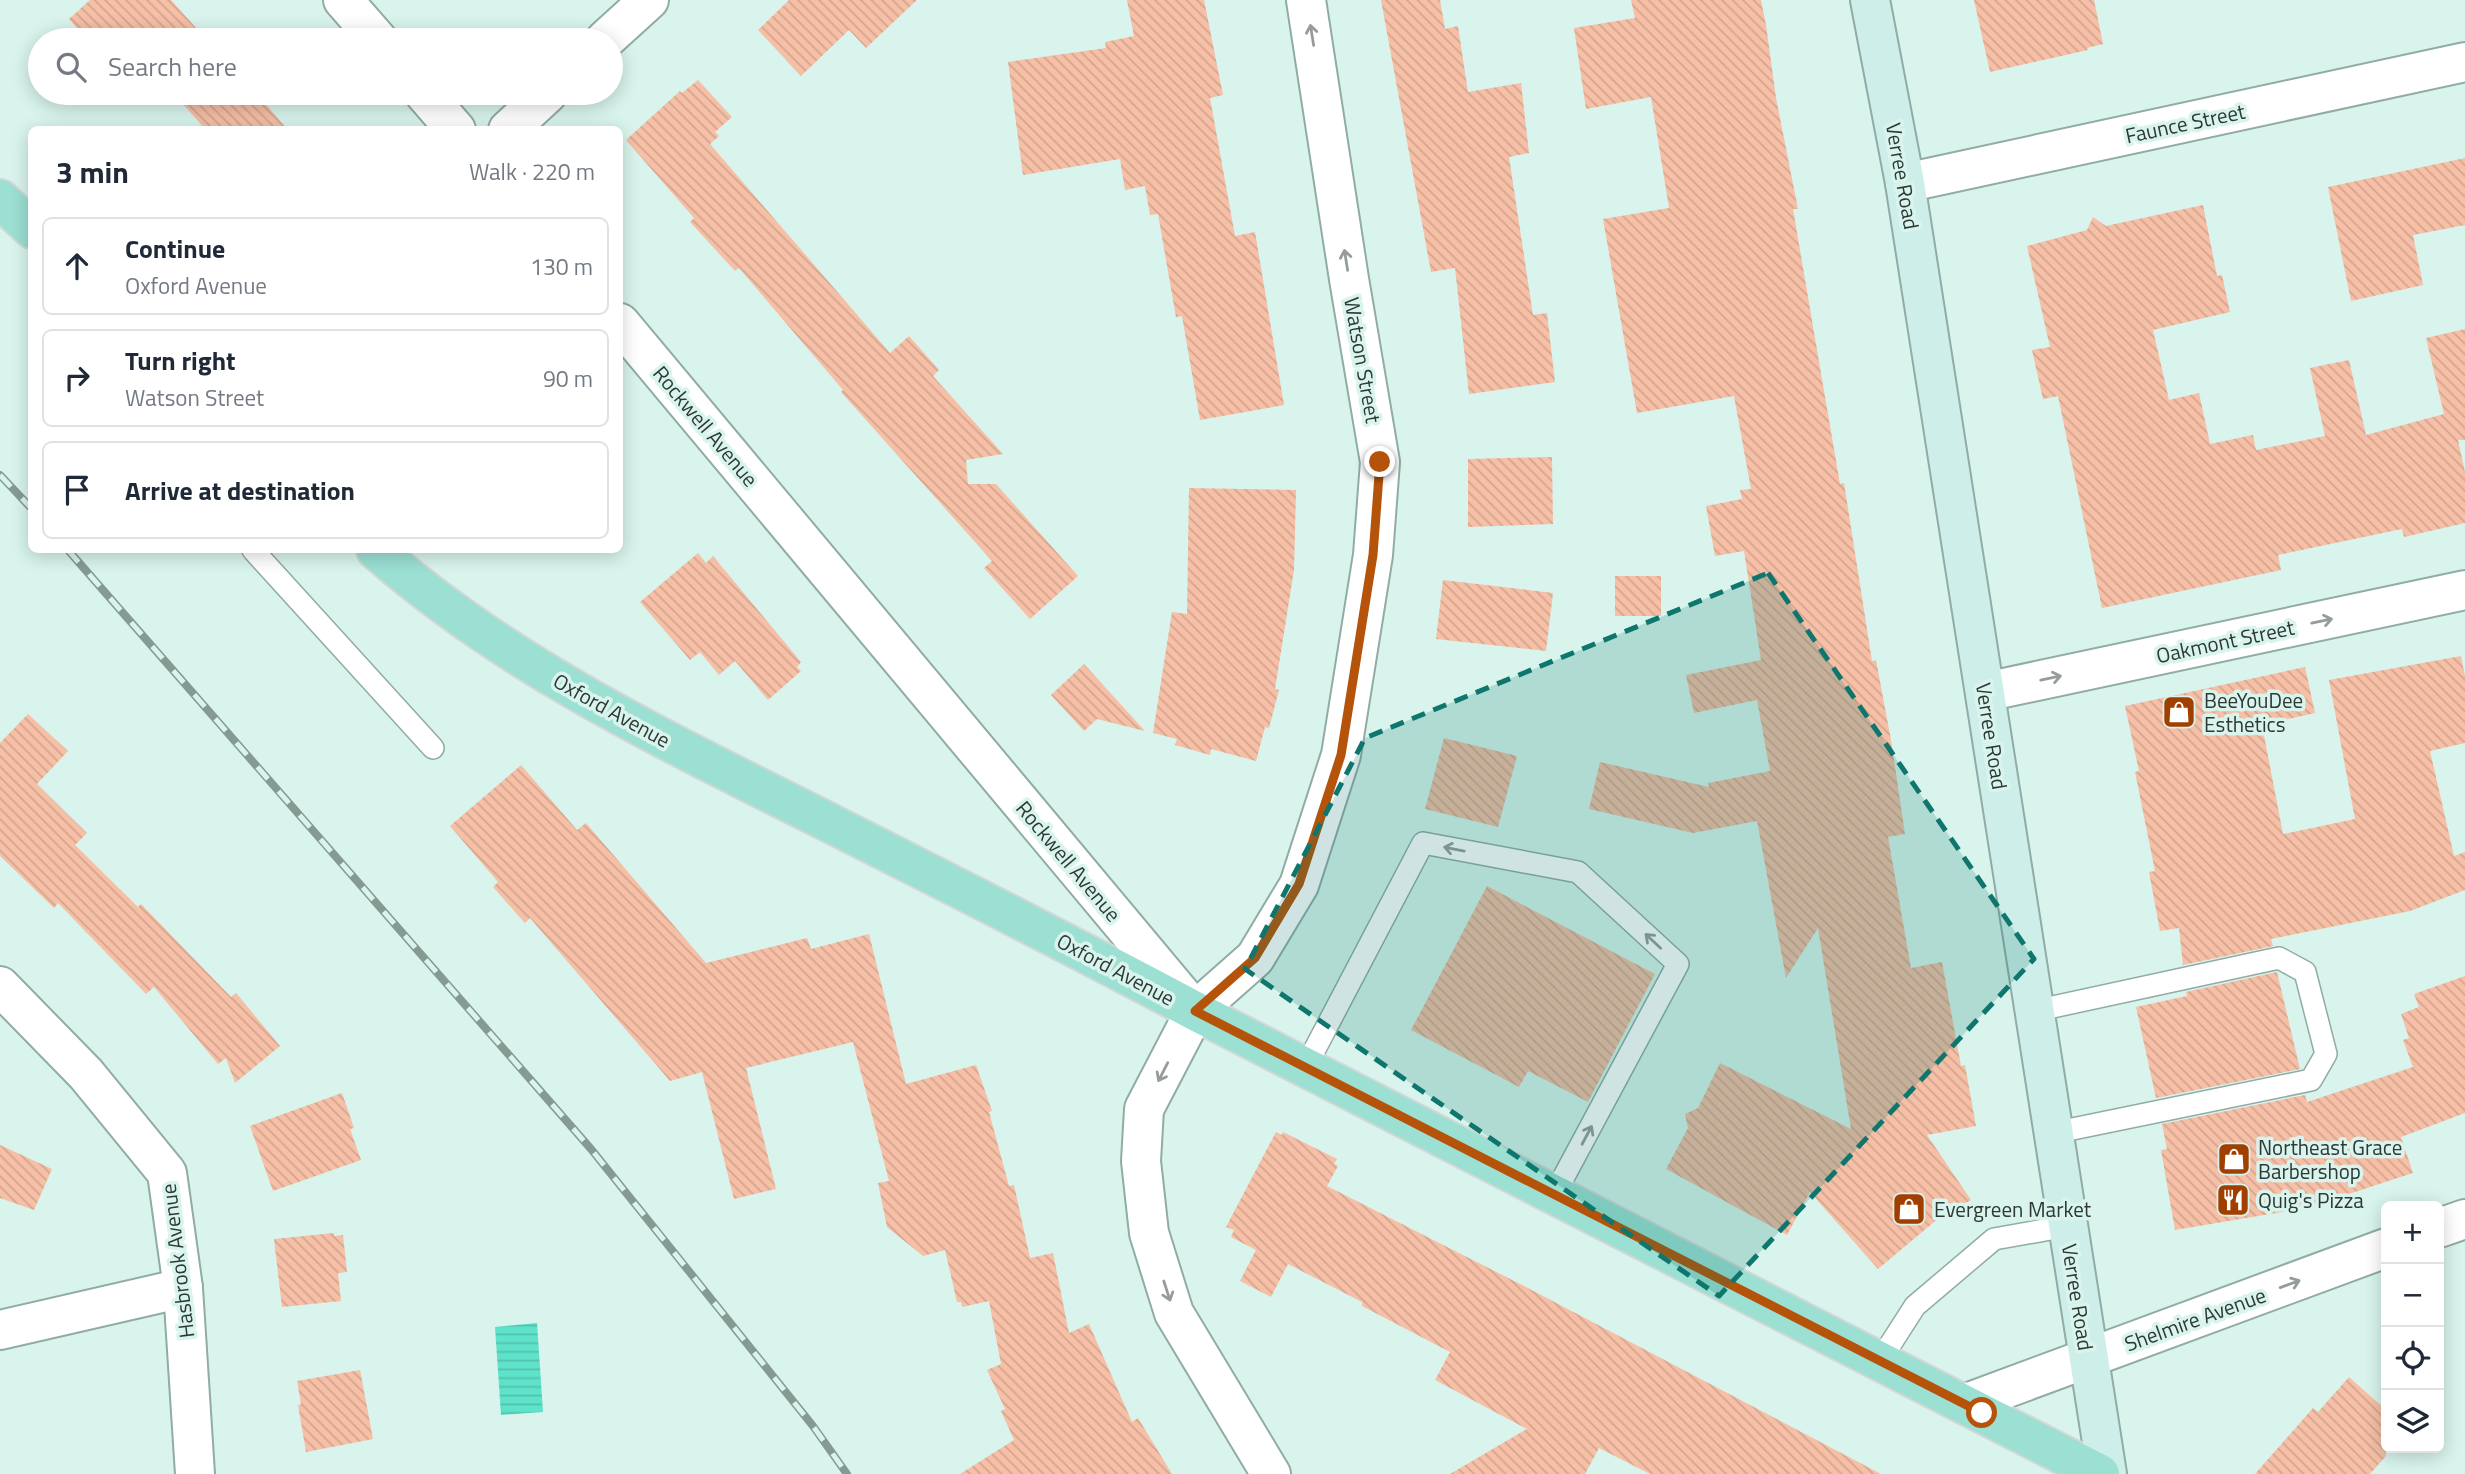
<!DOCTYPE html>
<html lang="en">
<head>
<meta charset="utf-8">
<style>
	:root { --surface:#fff; --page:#f6f6f7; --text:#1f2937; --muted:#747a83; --line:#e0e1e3 }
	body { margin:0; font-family:"Titillium Web",sans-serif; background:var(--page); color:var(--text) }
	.controls { position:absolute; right:21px; bottom:21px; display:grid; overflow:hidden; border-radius:10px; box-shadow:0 4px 18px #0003 }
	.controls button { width:63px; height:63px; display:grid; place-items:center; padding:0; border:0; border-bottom:2px solid var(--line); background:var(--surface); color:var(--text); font:35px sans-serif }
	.stop { position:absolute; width:21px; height:21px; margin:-16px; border:5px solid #b45309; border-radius:50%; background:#fff }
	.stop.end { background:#b45309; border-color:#fff; box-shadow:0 2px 7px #0008 }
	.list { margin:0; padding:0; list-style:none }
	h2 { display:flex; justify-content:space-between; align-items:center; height:91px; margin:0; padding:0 28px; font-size:30px }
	h2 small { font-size:23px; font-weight:400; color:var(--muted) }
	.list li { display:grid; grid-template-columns:46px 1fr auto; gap:21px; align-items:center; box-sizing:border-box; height:98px; margin:0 14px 14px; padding:0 14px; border:2px solid var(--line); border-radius:10px }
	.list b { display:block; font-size:26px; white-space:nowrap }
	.list p { margin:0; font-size:23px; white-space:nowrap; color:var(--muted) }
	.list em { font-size:23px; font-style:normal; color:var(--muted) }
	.icon { flex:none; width:38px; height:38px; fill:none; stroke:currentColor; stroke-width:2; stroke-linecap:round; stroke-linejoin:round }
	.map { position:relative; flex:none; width:2465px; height:1474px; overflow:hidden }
	.search { position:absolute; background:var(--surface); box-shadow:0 4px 18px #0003; left:28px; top:28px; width:595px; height:77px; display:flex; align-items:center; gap:18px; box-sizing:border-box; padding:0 24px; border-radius:38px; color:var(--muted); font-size:26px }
	.panel { position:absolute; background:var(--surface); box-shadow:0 4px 18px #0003; left:28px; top:126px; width:595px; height:427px; border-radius:10px }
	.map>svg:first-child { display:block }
	.water { fill:url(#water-rules) }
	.building { fill:url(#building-back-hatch) }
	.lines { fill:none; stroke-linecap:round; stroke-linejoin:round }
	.service-casing { stroke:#91aba5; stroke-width:24 }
	.minor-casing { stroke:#91aba5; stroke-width:42 }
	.secondary-casing { stroke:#91aba5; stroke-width:42 }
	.primary-casing { stroke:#d5d7d7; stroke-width:42 }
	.service { stroke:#fff; stroke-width:21 }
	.minor { stroke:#fff; stroke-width:38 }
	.secondary { stroke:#ceefe9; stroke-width:38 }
	.primary { stroke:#9cdfd3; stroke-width:38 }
	.rail-casing { stroke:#869a94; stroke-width:8 }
	.rail { stroke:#d8f4ed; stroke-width:5; stroke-dasharray:16; stroke-linecap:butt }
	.oneway { stroke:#969c9a }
	.route { stroke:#b45309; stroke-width:9 }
	.marked { fill:#0f766e; fill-opacity:0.2; stroke:#0f766e; stroke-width:5; stroke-dasharray:14 9; stroke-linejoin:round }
	.labels { text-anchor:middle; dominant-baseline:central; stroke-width:7; stroke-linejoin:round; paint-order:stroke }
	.street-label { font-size:21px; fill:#2e3936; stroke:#d8f4ed }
	.poi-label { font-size:21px; fill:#2e3936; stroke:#d8f4ed; text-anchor:start }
</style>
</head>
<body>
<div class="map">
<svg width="2465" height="1474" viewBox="0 0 2465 1474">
	<defs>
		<pattern id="water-rules" width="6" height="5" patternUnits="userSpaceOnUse" patternTransform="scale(1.75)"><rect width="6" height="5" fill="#5ee2c9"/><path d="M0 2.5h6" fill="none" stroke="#52c3ad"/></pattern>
		<pattern id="building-back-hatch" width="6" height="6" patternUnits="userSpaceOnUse" patternTransform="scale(1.75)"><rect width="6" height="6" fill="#f6bfa6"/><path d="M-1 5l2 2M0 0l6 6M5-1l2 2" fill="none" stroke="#d3a590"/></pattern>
	</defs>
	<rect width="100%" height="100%" fill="#d8f4ed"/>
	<polygon class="water" points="537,1323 543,1412 501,1415 495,1327"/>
	<g class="building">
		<polygon points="90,0 171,0 207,40 87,40 69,19"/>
		<polygon points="789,0 917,0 866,48 849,30 801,76 758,30"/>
		<polygon points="1127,0 1204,0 1223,95 1210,98 1235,236 1255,232 1284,405 1200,420 1182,316 1176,317 1158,214 1150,215 1145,186 1125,190 1120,159 1023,175 1008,62 1106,48 1105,42 1134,36"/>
		<polygon points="1381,0 1440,0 1445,29 1458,26 1468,92 1521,83 1529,153 1509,157 1533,315 1547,313 1555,382 1469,394 1455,268 1431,272"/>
		<polygon points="1631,0 1761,0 1766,25 1776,98 1798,209 1793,209 1823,385 1840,484 1844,483 1872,661 1876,660 1891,740 1905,834 1888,837 1911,968 1942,962 1961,1066 1965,1065 1976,1126 1927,1135 1971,1200 1940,1217 1878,1269 1810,1192 1787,1235 1666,1169 1688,1128 1685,1114 1698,1108 1720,1063 1851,1129 1818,928 1786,978 1757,821 1693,833 1589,809 1600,762 1709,787 1708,783 1770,771 1757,700 1694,713 1686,675 1761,660 1744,551 1715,556 1706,506 1742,499 1740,490 1751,489 1734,396 1637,413 1603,219 1669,208 1651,97 1586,109 1574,28 1635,18"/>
		<polygon points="1974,0 2094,0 2103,44 2087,48 2088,50 1990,72"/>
		<polygon points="698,80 732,117 715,132 719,136 710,144 890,353 909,336 939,370 933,376 1003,454 966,460 968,484 996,484 1078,576 1030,619 984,568 992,561 841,392 843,390 739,268 735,271 690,222 694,218 626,140 680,91 682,93"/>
		<polygon points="173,93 256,93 288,130 206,130"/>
		<polygon points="2465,158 2465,225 2413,235 2423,285 2351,301 2328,187"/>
		<polygon points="2203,205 2217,276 2222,275 2230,312 2153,330 2169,400 2199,393 2210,444 2253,435 2256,450 2325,436 2310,368 2349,360 2366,435 2444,414 2426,338 2465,329 2465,440 2458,440 2465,472 2465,523 2404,537 2402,529 2278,555 2281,570 2102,608 2058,396 2043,399 2032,350 2050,347 2027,246 2087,230 2093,217 2106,226"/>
		<polygon points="1552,457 1553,524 1468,527 1468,459"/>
		<polygon points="1189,488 1296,490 1294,570 1275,689 1279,690 1269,728 1265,727 1256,761 1211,749 1210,755 1175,745 1177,739 1153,733 1172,612 1187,614"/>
		<polygon points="698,553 706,563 713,556 801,662 797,667 801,671 768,700 735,661 719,675 700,652 690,660 640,602"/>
		<rect x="1615" y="576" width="46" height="40"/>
		<polygon points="1443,580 1553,593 1546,651 1436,639"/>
		<polygon points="2461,656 2465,676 2465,743 2430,751 2454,856 2465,852 2465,890 2410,911 2271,939 2273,946 2183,965 2179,928 2160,931 2149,872 2155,871 2135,772 2139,771 2125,706 2305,667 2315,713 2262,725 2283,834 2355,819 2329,680"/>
		<polygon points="1084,664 1145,731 1097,719 1084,731 1051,695"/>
		<polygon points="28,714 68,751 37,784 87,833 75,845 138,907 141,904 231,997 236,993 280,1046 235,1083 226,1058 218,1064 154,987 146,994 58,903 54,908 0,856 0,743"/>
		<polygon points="1444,738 1517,756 1498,827 1425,809"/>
		<polygon points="521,765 577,830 586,823 706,963 807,938 811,949 869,934 906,1084 976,1065 992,1111 989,1112 1009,1186 1014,1185 1030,1258 1053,1253 1069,1333 1089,1324 1132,1422 1138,1418 1172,1474 960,1474 1014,1440 1001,1411 1005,1409 987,1370 1001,1364 989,1301 962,1307 961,1302 957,1302 945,1250 923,1256 887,1227 878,1183 889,1181 853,1042 746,1068 776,1189 734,1199 702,1072 670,1081 530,918 525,923 493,887 498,882 450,826"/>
		<polygon points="1487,886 1655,974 1588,1102 1528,1071 1519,1087 1411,1030"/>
		<polygon points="2277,972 2300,1069 2156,1098 2136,1007 2187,996 2186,992"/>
		<polygon points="2465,976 2465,1113 2401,1137 2413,1173 2306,1208 2175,1230 2161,1150 2167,1149 2162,1124 2305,1095 2307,1102 2413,1067 2403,1040 2409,1038 2401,1014 2419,1007 2414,994"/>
		<polygon points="342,1093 354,1128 350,1129 361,1160 273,1191 250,1126"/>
		<polygon points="1276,1132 1282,1135 1283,1132 1337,1159 1334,1164 1338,1166 1327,1186 1522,1285 1881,1474 1650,1474 1599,1448 1585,1474 1450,1474 1527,1429 1435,1380 1450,1352 1362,1306 1362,1302 1288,1264 1271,1297 1240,1281 1256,1250 1231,1237 1234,1230 1226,1227"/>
		<polygon points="0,1145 52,1169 34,1210 0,1198"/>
		<polygon points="334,1233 334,1236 343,1235 347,1272 338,1273 341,1301 282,1307 274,1239"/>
		<polygon points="360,1370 373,1439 306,1452 298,1405 301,1404 297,1381"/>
		<polygon points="2349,1377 2386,1410 2386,1456 2370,1474 2255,1474 2313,1408 2318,1412"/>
	</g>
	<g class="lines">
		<defs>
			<g id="service">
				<polyline points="253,550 433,748"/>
				<polyline points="2034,1011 2279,958 2305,972 2326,1054 2311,1080 2053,1133"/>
				<polyline points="1305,1068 1423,843 1578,872 1678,964 1554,1195"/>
				<polyline points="1879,1362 1915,1306 1994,1239 2067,1226"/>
			</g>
			<g id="minor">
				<polyline points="343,0 378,40"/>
				<polyline points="605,40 649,0"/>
				<polyline points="424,93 456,130"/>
				<polyline points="508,130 548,93"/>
				<polyline points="1905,183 2465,62"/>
				<polyline points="620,323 1195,1011"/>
				<polyline points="1985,692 2465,590"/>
				<polyline points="0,986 86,1074 167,1173 183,1288 195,1474"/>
				<polyline points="2439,1228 2465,1219"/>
				<polyline points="0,1330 183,1288"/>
				<polyline points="1964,1404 2386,1248"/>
				<polyline points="1271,1474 1174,1313 1149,1233 1141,1161 1144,1109 1195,1011 1255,958 1299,885 1341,755 1373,555 1380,462 1349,279 1306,0"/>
			</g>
			<polyline id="secondary" points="1870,0 1905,183 2107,1474"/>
			<g id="primary">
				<polyline points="0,199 32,229"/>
				<path d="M376,550c126,111 278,185 428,260 131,66 262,132 391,201l905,463"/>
			</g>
		</defs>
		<use href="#service" class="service-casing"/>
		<use href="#minor" class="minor-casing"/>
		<use href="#secondary" class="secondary-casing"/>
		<use href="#primary" class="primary-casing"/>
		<use href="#service" class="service"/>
		<use href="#minor" class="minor"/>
		<use href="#secondary" class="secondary"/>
		<use href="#primary" class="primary"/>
		<defs>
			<g id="rail">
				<polyline points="0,475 32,509"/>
				<polyline points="68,550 591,1149 813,1426 847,1474"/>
			</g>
		</defs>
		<use href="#rail" class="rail-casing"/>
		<use href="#rail" class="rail"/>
	</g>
	<defs><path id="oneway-shaft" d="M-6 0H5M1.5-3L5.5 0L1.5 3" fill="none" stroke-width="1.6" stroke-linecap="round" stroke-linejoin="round" transform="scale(1.75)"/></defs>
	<g class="oneway">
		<use href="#oneway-shaft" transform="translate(1312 35) rotate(-99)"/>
		<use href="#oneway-shaft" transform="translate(1346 260) rotate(-99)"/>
		<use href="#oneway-shaft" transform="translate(2322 621) rotate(-12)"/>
		<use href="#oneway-shaft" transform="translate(2051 678) rotate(-12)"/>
		<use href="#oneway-shaft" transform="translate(1454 849) rotate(-169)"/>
		<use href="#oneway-shaft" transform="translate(1653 941) rotate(-137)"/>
		<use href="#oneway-shaft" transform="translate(1163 1072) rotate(117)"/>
		<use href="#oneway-shaft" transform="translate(1587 1135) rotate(-62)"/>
		<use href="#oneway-shaft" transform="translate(2290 1284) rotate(-20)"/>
		<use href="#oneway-shaft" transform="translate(1167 1291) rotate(72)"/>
	</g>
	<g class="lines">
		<polyline class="route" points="1380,462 1373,555 1341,755 1299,884 1255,958 1195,1011 1982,1413"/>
	</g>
	<path class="marked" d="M1768,573l266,386 -315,337 -474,-327 120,-231z"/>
	<defs>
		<symbol id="shop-square" viewBox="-11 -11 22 22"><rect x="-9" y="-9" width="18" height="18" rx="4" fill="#a13f00" stroke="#d8f4ed"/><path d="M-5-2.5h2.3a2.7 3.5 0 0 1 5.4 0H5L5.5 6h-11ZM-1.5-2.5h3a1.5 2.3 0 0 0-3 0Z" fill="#fff"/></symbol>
		<symbol id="restaurant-square" viewBox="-11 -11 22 22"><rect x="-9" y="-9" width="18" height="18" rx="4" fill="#a13f00" stroke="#d8f4ed"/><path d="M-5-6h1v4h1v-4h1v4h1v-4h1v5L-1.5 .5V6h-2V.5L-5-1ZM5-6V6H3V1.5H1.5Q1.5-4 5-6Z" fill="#fff"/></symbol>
	</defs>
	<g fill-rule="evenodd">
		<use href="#shop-square" x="2160" y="693" width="38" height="38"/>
		<use href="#shop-square" x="2215" y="1140" width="38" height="38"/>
		<use href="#restaurant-square" x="2214" y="1181" width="38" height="38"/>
		<use href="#shop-square" x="1890" y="1190" width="38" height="38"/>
	</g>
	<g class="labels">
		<g class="street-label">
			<text transform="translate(2185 123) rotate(-12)">Faunce Street</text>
			<text transform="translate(1903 176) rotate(80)">Verree Road</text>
			<text transform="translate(1363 360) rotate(80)">Watson Street</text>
			<text transform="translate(706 426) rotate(50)">Rockwell Avenue</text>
			<text transform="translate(2225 641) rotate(-12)">Oakmont Street</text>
			<text transform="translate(612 710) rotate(29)">Oxford Avenue</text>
			<text transform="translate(1992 736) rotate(81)">Verree Road</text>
			<text transform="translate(1069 861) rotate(50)">Rockwell Avenue</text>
			<text transform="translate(1116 969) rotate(28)">Oxford Avenue</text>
			<text transform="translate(177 1261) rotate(-97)">Hasbrook Avenue</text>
			<text transform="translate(2078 1297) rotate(81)">Verree Road</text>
			<text transform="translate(2195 1319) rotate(-20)">Shelmire Avenue</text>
		</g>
		<g class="poi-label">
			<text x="2204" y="700">BeeYouDee<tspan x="2204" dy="24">Esthetics</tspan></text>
			<text x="2258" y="1147">Northeast Grace<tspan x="2258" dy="24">Barbershop</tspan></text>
			<text x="2258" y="1200">Quig's Pizza</text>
			<text x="1934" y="1209">Evergreen Market</text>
		</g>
	</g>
</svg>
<div class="controls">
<button>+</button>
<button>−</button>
<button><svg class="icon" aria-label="locate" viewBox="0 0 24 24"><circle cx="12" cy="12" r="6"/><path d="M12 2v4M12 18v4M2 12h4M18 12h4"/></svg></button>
<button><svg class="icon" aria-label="layers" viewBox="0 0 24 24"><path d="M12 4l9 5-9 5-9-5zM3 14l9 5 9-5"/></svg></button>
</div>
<div class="stop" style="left:1982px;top:1413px"></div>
<div class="stop end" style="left:1380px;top:462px"></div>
<div class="search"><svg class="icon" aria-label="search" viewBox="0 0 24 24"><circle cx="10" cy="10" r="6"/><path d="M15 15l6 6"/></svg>Search here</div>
<section class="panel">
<h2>3 min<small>Walk · 220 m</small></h2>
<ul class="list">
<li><svg class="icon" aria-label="ahead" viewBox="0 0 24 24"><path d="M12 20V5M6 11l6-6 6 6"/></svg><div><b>Continue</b><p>Oxford Avenue</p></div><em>130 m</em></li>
<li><svg class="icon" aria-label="right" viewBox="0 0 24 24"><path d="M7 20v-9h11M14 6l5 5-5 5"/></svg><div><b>Turn right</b><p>Watson Street</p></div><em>90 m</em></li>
<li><svg class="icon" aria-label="arrive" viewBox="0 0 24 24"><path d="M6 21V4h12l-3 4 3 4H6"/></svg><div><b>Arrive at destination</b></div></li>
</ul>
</section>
</div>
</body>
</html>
